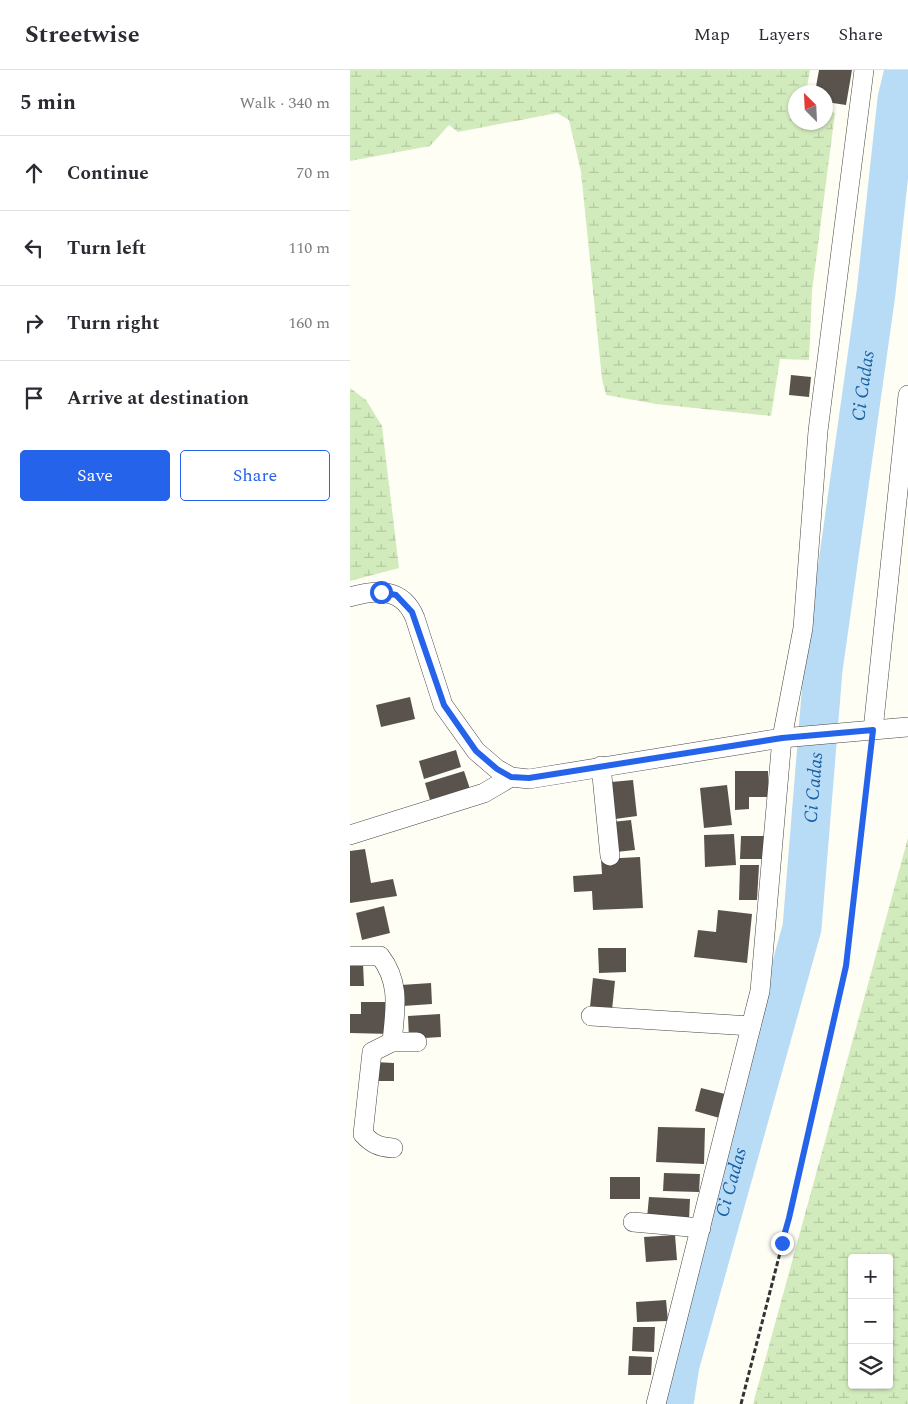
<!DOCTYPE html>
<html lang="en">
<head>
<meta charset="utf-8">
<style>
	:root { --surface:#fff; --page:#f7f7f7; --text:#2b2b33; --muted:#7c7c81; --line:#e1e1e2; --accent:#2563eb }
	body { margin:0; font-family:Spectral,serif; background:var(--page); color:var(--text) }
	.controls { position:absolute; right:15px; bottom:15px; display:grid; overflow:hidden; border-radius:5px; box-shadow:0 1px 4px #0004 }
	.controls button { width:45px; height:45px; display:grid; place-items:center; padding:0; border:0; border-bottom:1px solid var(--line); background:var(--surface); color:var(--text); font:25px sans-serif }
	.compass { position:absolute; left:438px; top:15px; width:45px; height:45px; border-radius:50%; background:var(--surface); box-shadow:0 1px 4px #0004; rotate:336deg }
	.stop { position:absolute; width:15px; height:15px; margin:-11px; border:4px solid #2563eb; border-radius:50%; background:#fff }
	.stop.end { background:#2563eb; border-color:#fff; box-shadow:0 1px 5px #0008 }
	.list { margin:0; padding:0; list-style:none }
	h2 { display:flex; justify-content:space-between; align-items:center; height:65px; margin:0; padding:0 20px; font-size:21px }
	h2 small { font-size:16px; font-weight:400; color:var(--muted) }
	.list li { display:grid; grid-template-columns:32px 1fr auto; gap:15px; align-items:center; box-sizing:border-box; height:75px; padding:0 20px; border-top:1px solid var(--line) }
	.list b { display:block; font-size:19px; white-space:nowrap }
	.list em { font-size:16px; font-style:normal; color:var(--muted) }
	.actions { display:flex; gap:10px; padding:15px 20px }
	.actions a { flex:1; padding:11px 0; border:1px solid var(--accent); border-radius:5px; text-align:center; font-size:18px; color:var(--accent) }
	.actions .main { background:var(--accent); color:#fff }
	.icon { flex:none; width:28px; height:28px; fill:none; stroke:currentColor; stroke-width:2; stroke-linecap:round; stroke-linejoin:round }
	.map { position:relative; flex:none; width:558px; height:1334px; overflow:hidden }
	header { display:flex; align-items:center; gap:30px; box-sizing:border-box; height:70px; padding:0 25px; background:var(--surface); border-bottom:1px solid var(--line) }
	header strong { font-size:24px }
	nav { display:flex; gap:28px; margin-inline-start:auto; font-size:18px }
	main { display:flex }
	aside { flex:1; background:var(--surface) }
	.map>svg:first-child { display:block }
	.wetland { fill:url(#wetland-marsh); fill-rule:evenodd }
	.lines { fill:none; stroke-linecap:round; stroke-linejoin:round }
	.river { stroke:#b9dcf6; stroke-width:39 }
	.building { fill:#5a534d }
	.minor-casing { stroke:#444; stroke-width:20 }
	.path { stroke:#333; stroke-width:3; stroke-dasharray:5 2.5; stroke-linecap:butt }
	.minor { stroke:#fff; stroke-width:19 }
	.route { stroke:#2563eb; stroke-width:6 }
	.labels { text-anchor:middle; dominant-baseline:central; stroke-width:5; stroke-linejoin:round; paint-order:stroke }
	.water-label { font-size:19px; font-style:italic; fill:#185fa4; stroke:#fff }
</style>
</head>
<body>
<header>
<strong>Streetwise</strong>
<nav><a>Map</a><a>Layers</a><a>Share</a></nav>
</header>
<main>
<aside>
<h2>5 min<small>Walk · 340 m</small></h2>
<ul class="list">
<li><svg class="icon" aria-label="ahead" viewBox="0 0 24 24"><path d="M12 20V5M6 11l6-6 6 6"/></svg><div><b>Continue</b></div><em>70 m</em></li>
<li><svg class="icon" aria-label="left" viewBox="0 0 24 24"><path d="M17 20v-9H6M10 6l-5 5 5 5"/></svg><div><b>Turn left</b></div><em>110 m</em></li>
<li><svg class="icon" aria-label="right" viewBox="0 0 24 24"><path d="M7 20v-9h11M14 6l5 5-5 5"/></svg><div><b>Turn right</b></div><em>160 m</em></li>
<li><svg class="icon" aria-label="arrive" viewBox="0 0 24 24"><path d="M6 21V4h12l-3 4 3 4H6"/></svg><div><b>Arrive at destination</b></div></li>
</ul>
<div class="actions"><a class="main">Save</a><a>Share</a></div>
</aside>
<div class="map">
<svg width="558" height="1334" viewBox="0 0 558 1334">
	<defs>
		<pattern id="wetland-marsh" width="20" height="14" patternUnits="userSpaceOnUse" patternTransform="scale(1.25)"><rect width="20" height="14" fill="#d2ebbd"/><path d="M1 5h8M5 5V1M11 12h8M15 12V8" fill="none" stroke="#b3c8a1"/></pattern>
	</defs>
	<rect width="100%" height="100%" fill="#fffef5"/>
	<g class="wetland">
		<polygon points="0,0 460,0 456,22 446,22 446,52 476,52 476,40 485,43 462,221 459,290 430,289 421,346 306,334 256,325 252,309 231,102 219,50 207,43 108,62 99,55 80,76 0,91"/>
		<polygon points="0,318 16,330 32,356 49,498 0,511"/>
		<path d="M558,768v566h-155zM502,1188h37v127h-37z"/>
	</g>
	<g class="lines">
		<path class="river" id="s1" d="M324,1334l6,-39 122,-437 21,-258 53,-377 21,-194 7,-29"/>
	</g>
	<g class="building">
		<polygon points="469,0 502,0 496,35 476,32 476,22 465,22"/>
		<polygon points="441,305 461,307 459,327 439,325"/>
		<polygon points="60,627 65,649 31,657 26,635"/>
		<polygon points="106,680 111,697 74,709 69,691"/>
		<polygon points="114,701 120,719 80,730 75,713"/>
		<polygon points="385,701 418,701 418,727 399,727 399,739 385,740"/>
		<polygon points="283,710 287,746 265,749 261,712"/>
		<polygon points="377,715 382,755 354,758 350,718"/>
		<polygon points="281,750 285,780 266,782 262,752"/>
		<polygon points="384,764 386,795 355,797 354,765"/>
		<polygon points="391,766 416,766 415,789 390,789"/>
		<polygon points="15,779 21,813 43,809 47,826 0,833 0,781"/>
		<polygon points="290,787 293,838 243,840 242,821 224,822 223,806 252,804 251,789"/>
		<polygon points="390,795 409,795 407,830 389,830"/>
		<polygon points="34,836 40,863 12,870 6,843"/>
		<polygon points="368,840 402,844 397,893 344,887 348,860 366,862"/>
		<polygon points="248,878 276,878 276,902 249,903"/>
		<polygon points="0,893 13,893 14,916 0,916"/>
		<polygon points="243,908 265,911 262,940 240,937"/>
		<polygon points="81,913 82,934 53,936 51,915"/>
		<polygon points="11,932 41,932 41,964 0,963 0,944 11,944"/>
		<polygon points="90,944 91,967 59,969 58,946"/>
		<polygon points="25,992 44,993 44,1011 25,1011"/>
		<polygon points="351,1018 379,1025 373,1049 345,1041"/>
		<polygon points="308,1057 355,1058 354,1094 306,1092"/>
		<polygon points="314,1103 350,1104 349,1122 313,1121"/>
		<rect x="260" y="1107" width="30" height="22"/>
		<polygon points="299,1127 340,1129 339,1150 297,1148"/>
		<polygon points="325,1165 327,1190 296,1192 294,1167"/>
		<polygon points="316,1230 318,1251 287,1252 286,1232"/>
		<polygon points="283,1257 305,1257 304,1282 282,1281"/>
		<polygon points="279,1286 302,1287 301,1305 278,1305"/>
	</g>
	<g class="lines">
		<defs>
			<g id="minor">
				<path d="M0,527c27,-8 53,-9 65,21l28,87 33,46 21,18 14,8 18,2 253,-41 126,-11"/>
				<polyline points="523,660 558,325"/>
				<polyline points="251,696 260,786"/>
				<polyline points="0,765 134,723 161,707"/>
				<path d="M0,886h30c21,27 15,54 12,86"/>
				<polyline points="241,946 401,956"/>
				<path d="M43,1078c-14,-1 -21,-4 -30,-14l9,-82 20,-10h25"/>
				<polyline points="283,1152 351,1158"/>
				<polyline points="306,1334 410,921 432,668 453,558 468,361 514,0"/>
			</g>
		</defs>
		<use href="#minor" class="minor-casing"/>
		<polyline class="path" points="391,1334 439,1148 496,896 521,681"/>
		<use href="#minor" class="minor"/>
	</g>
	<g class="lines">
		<polyline class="route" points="31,522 46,525 62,542 94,635 126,681 147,699 161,707 179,708 432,668 523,660 496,896 439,1148 432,1173"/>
	</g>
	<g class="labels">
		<g class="water-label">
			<text stroke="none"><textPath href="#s1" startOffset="1039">Ci Cadas</textPath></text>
			<text stroke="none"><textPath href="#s1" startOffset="634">Ci Cadas</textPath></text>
			<text stroke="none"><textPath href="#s1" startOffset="229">Ci Cadas</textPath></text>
		</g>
	</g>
</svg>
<div class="controls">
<button>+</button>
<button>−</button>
<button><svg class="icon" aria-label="layers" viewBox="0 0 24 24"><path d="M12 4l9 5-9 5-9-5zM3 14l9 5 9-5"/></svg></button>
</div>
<svg class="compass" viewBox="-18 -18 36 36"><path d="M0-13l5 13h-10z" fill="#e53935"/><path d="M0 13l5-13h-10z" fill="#7c7c81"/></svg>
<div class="stop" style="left:31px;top:522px"></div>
<div class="stop end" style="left:432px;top:1173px"></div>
</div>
</main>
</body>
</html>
